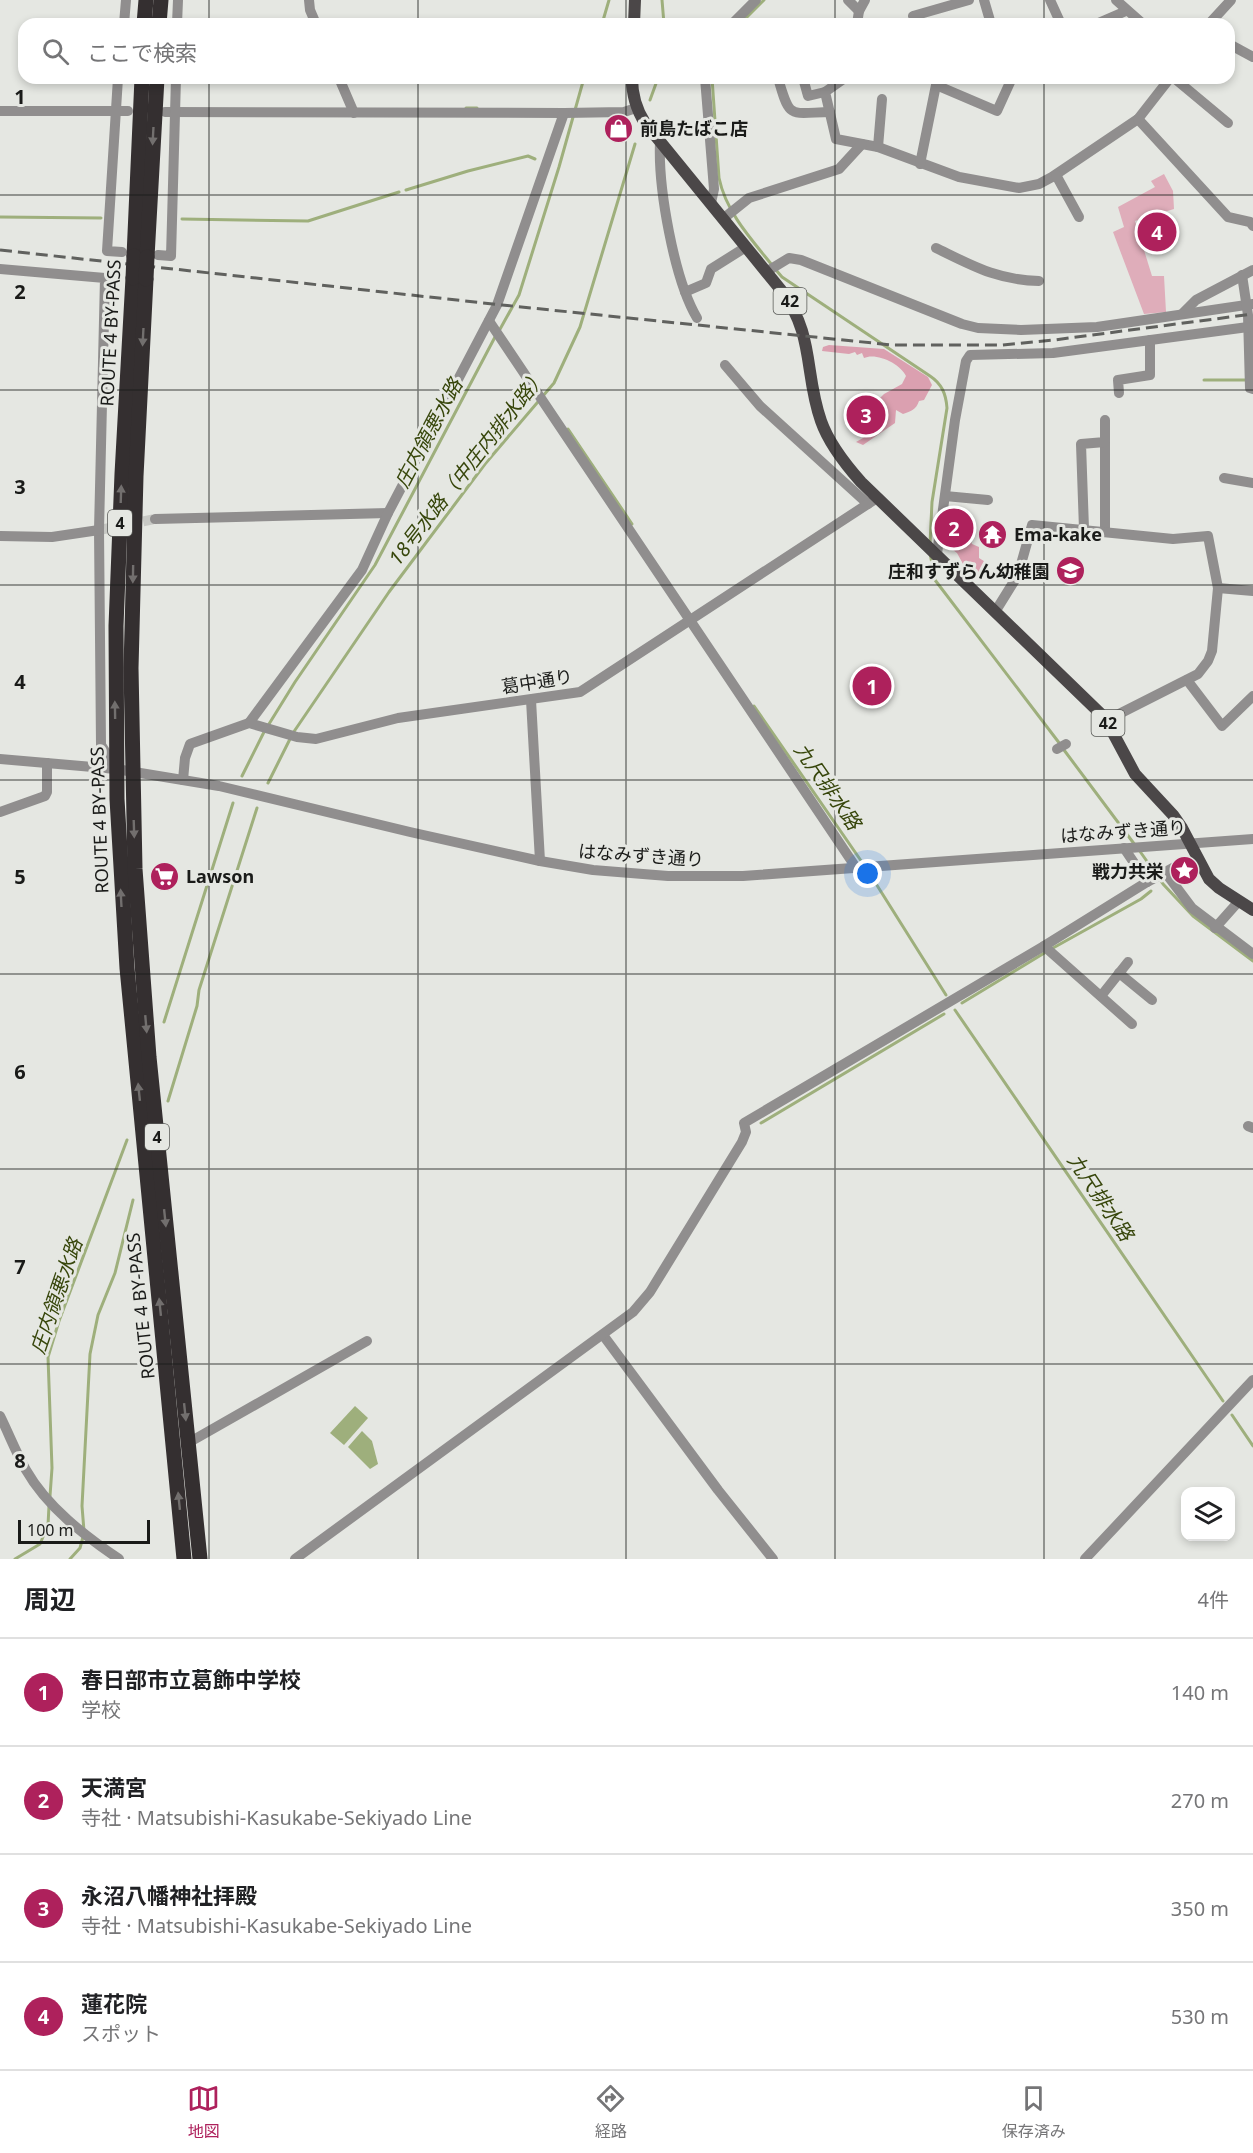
<!DOCTYPE html>
<html lang="ja">
<head>
<meta charset="utf-8">
<style>
	:root { --surface:#fff; --page:#f2f2f2; --text:#202124; --muted:#757577; --line:#e0e0e0; --accent:#ae215c }
	body { margin:0; font-family:"Noto Sans","Noto Sans JP",sans-serif; background:var(--page); color:var(--text) }
	.controls { position:absolute; right:18px; bottom:18px; display:grid; overflow:hidden; border-radius:12px; box-shadow:0 3px 9px #0003 }
	.controls button { width:54px; height:54px; display:grid; place-items:center; padding:0; border:0; border-bottom:2px solid var(--line); background:var(--surface); color:var(--text); font:30px sans-serif }
	.scale { position:absolute; left:18px; bottom:15px; width:132px; box-sizing:border-box; padding-left:6px; border:3px solid #1a1b19; border-top:0; font-size:16px; line-height:21px; white-space:nowrap; color:#1a1b19; -webkit-text-stroke:4px #e5e7e2; paint-order:stroke }
	.you { position:absolute; left:868px; top:874px; width:21px; height:21px; margin:-15px; border:4px solid #fff; border-radius:50%; background:#1a73e8; box-shadow:0 0 0 9px #1a73e833 }
	.badge { display:grid; place-items:center; width:39px; height:39px; border-radius:50%; background:var(--accent); color:#fff; font-size:20px; font-weight:700 }
	.pin { position:absolute; translate:-50% -50%; border:3px solid #fff; box-shadow:0 2px 6px #0006 }
	.list { margin:0; padding:0; list-style:none }
	h2 { display:flex; justify-content:space-between; align-items:center; height:78px; margin:0; padding:0 24px; font-size:26px }
	h2 small { font-size:20px; font-weight:400; color:var(--muted) }
	.list li { display:grid; grid-template-columns:39px 1fr auto; gap:18px; align-items:center; box-sizing:border-box; height:108px; padding:0 24px; border-top:2px solid var(--line) }
	.list b { display:block; font-size:22px; white-space:nowrap }
	.list p { margin:0; font-size:20px; white-space:nowrap; color:var(--muted) }
	.list em { font-size:20px; font-style:normal; color:var(--muted) }
	.icon { flex:none; width:33px; height:33px; fill:none; stroke:currentColor; stroke-width:2; stroke-linecap:round; stroke-linejoin:round }
	.map { position:relative; flex:none; width:1253px; height:1559px; overflow:hidden }
	.search { position:absolute; background:var(--surface); box-shadow:0 3px 9px #0003; left:18px; right:18px; top:18px; height:66px; display:flex; align-items:center; gap:15px; box-sizing:border-box; padding:0 21px; border-radius:18px; color:var(--muted); font-size:22px }
	.sheet { height:510px; background:var(--surface) }
	nav { display:flex; justify-content:space-around; align-items:center; box-sizing:border-box; height:84px; border-top:2px solid var(--line); background:var(--surface); font-size:16px; color:var(--muted) }
	nav a { display:grid; justify-items:center; gap:3px }
	nav .on { color:var(--accent) }
	.map>svg:first-child { display:block }
	.green { fill:#dfadba }
	.forest { fill:#dba0b0 }
	.water { fill:#9eaf7c }
	.lines { fill:none; stroke-linecap:round; stroke-linejoin:round }
	.stream { stroke:#9eaf7c; stroke-width:3 }
	.minor-tunnel { stroke:#c7c8c4; stroke-width:10; stroke-dasharray:10 5; stroke-linecap:butt }
	.minor { stroke:#908e8e; stroke-width:10 }
	.major { stroke:#4b4748; stroke-width:12 }
	.highway { stroke:#342f30; stroke-width:15 }
	.rail { stroke:#60615e; stroke-width:3; stroke-dasharray:12 6; stroke-linecap:butt }
	.highway-bridge { stroke:#342f30; stroke-width:15 }
	.oneway { fill:#726f6e }
	.grid { fill:none; stroke:#1a1b19; stroke-width:1.5; stroke-opacity:0.55 }
	.labels { text-anchor:middle; dominant-baseline:central; stroke-width:6; stroke-linejoin:round; paint-order:stroke }
	.shield { fill:#e5e7e2; stroke:#575855; stroke-width:1.5 }
	.shield-label { font-size:16px; font-weight:bold; fill:#1a1b19 }
	.poi-label { font-size:18px; font-weight:bold; fill:#1a1b19; stroke:#e5e7e2; text-anchor:start }
	.street-label { font-size:18px; fill:#1a1b19; stroke:#e5e7e2 }
	.water-label { font-size:20px; font-style:italic; fill:#37460b; stroke:#e5e7e2 }
	.grid-label { font-size:20px; text-anchor:middle; font-weight:bold; fill:#1a1b19; stroke:#e5e7e2; stroke-width:6; stroke-linejoin:round; paint-order:stroke }
</style>
</head>
<body>
<div class="map">
<svg width="1253" height="1559" viewBox="0 0 1253 1559">
	<rect width="100%" height="100%" fill="#e5e7e2"/>
	<polygon class="green" points="1164,174 1173,191 1174,209 1135,221 1152,276 1164,276 1166,312 1144,314 1113,232 1124,227 1118,207 1155,187 1151,181"/>
	<g class="forest">
		<path d="M829,345l55,4 44,28 4,8 -8,15 -5,1c-3,9 -8,10 -16,13l-7,-4 -1,13 -32,22 -7,-3 14,-8 10,-21 -5,-13 -13,7 -7,8 -7,1 -1,-7c11,-14 17,-20 33,-11l4,-4 18,-10 4,-8c-5,-12 -30,-24 -42,-18l-2,-5 -5,2 -2,-3 -6,2 -27,-3 1,-4z"/>
		<path d="M948,516h4v21l12,-1 6,3 2,5 7,3v11l8,5c-1,11 -9,9 -18,12l-12,-22 -12,-9 2,-15 -2,-9z"/>
	</g>
	<g class="water">
		<polygon points="355,1406 368,1418 344,1445 330,1433"/>
		<polygon points="362,1431 372,1441 378,1464 370,1469 348,1447"/>
	</g>
	<g class="lines">
		<g class="stream">
			<polyline points="662,0 664,24"/>
			<polyline points="602,24 609,0"/>
			<polyline points="740,24 764,0"/>
			<path d="M712,78l7,100c7,34 32,61 53,87"/>
			<polyline points="650,100 658,78"/>
			<polyline points="466,108 477,108"/>
			<polyline points="406,190 468,171 528,156 535,159"/>
			<polyline points="0,217 101,218"/>
			<polyline points="182,219 308,221 399,192"/>
			<path d="M776,270l6,7 148,99c12,8 16,18 17,32l-15,94 -2,42"/>
			<polyline points="499,331 519,295 559,167 584,78"/>
			<polyline points="1204,380 1248,380"/>
			<polyline points="568,429 632,524"/>
			<polyline points="930,553 935,580 1060,744"/>
			<polyline points="754,706 864,865"/>
			<polyline points="269,724 295,682 375,565 495,337"/>
			<polyline points="1064,750 1135,845"/>
			<polyline points="242,776 265,730"/>
			<polyline points="268,783 293,733 389,592 485,464 554,383 580,327 635,144"/>
			<polyline points="1139,850 1163,884 1193,916 1253,961"/>
			<polyline points="868,871 946,995"/>
			<polyline points="1053,948 1141,899 1151,891"/>
			<polyline points="962,1003 1046,952"/>
			<polyline points="955,1010 1223,1401"/>
			<polyline points="164,1022 233,803"/>
			<polyline points="168,1101 197,1006 199,990 257,808"/>
			<polyline points="761,1123 944,1014"/>
			<polyline points="1232,1415 1253,1446"/>
			<polyline points="50,1496 52,1468 48,1357 59,1321 127,1140"/>
			<polyline points="84,1531 82,1506 90,1354 98,1315 115,1273 133,1200"/>
			<polyline points="15,1559 40,1544 48,1525 49,1506"/>
			<polyline points="70,1559 80,1548 83,1537"/>
		</g>
		<polyline class="minor-tunnel" points="99,530 155,519"/>
		<g class="minor">
			<polyline points="309,0 310,10 316,24"/>
			<polyline points="848,0 859,11"/>
			<polyline points="984,0 991,24"/>
			<polyline points="1050,0 1061,24"/>
			<polyline points="1116,0 1143,24"/>
			<polyline points="913,16 969,0"/>
			<polyline points="124,24 126,0"/>
			<polyline points="177,24 178,0"/>
			<polyline points="732,24 756,0"/>
			<polyline points="857,24 859,11 865,0"/>
			<polyline points="1096,24 1126,11"/>
			<polyline points="1209,24 1231,0"/>
			<polyline points="1229,44 1253,57"/>
			<polyline points="118,78 107,251 122,252"/>
			<polyline points="339,78 354,113"/>
			<polyline points="705,78 714,189 711,203"/>
			<path d="M778,78c12,42 11,35 52,34"/>
			<polyline points="803,78 808,96 825,92"/>
			<polyline points="845,78 825,92 836,139 878,147 959,177 1019,188 1039,184 1052,177 1138,119 1170,78"/>
			<polyline points="1174,78 1228,123"/>
			<polyline points="936,85 997,111 1012,78"/>
			<polyline points="0,111 128,111"/>
			<polyline points="165,112 564,113 624,112 636,108"/>
			<polyline points="1138,119 1228,217 1250,222 1253,226"/>
			<path d="M660,142c-2,46 14,137 37,176"/>
			<polyline points="878,147 882,99"/>
			<polyline points="920,164 936,85 936,78"/>
			<polyline points="1056,175 1079,217"/>
			<polyline points="724,218 749,198 839,169 862,144"/>
			<path d="M936,248c37,18 61,32 103,33"/>
			<polyline points="158,255 171,256 176,78"/>
			<polyline points="0,269 105,278 99,530 101,745 116,768"/>
			<polyline points="766,272 789,258 801,260 962,324 978,328 1021,330 1097,327 1253,304"/>
			<polyline points="1242,275 1248,315 1250,388 1253,389"/>
			<polyline points="685,292 706,283 711,269 746,247"/>
			<polyline points="1183,313 1196,300 1253,270"/>
			<polyline points="489,321 865,881"/>
			<polyline points="725,365 760,406 868,504"/>
			<polyline points="1119,393 1118,380 1150,375 1150,340"/>
			<polyline points="1105,442 1105,531"/>
			<polyline points="1224,478 1253,483"/>
			<polyline points="945,496 988,500"/>
			<polyline points="155,519 388,513"/>
			<polyline points="1084,529 1081,444 1105,442 1105,420"/>
			<polyline points="0,536 52,537 99,530"/>
			<polyline points="937,554 955,420 966,361 970,355 1053,353 1248,327"/>
			<polyline points="1218,588 1253,591"/>
			<polyline points="995,612 1018,575 1032,525 1173,539 1208,536 1218,588 1212,651 1208,661 1198,674 1119,714 1105,718"/>
			<polyline points="1187,680 1222,726 1253,696"/>
			<polyline points="531,700 540,861"/>
			<polyline points="249,723 362,570 388,513 497,305 564,113"/>
			<polyline points="1057,749 1066,744"/>
			<polyline points="0,759 116,769 219,786 410,832 540,861 593,870 668,876 743,876 1253,839"/>
			<polyline points="183,780 185,758 190,744 249,723 297,737 316,739 398,718 580,692 877,498"/>
			<polyline points="0,812 45,796 47,792 47,763"/>
			<polyline points="1124,848 1147,882"/>
			<polyline points="1165,872 1192,908 1253,954"/>
			<polyline points="1215,928 1239,901"/>
			<polyline points="1044,946 1132,1024"/>
			<polyline points="1119,973 1152,1000"/>
			<polyline points="1101,996 1128,962"/>
			<polyline points="1248,1126 1253,1128"/>
			<polyline points="603,1335 718,1490 773,1559"/>
			<path d="M0,1416c9,18 16,37 26,54 21,37 59,66 93,89"/>
			<polyline points="188,1443 367,1341"/>
			<polyline points="295,1559 633,1312 650,1292 742,1142 746,1132 744,1123 1044,946 1147,882 1184,862"/>
			<polyline points="1085,1559 1253,1380"/>
		</g>
		<g class="major">
			<polyline points="634,24 635,0"/>
			<path d="M632,78c0,17 4,31 13,45l136,167c34,45 23,83 40,131 8,23 24,43 40,61l244,236 30,56 38,41 9,13 27,51 10,9 34,22"/>
		</g>
		<g class="highway">
			<polyline points="144,24 146,0"/>
			<polyline points="159,24 161,0"/>
			<polyline points="134,256 142,78"/>
			<polyline points="147,257 157,78"/>
			<polyline points="133,278 122,474 116,626 117,799 127,968 184,1559"/>
			<polyline points="146,279 136,476 131,668 135,869 149,1057 200,1559"/>
		</g>
		<polyline class="rail" points="0,250 502,305 892,345 1002,345 1054,340 1253,314"/>
		<g class="highway-bridge">
			<polyline points="133,278 134,256"/>
			<polyline points="146,279 147,257"/>
		</g>
	</g>
	<defs><path id="oneway-solid" d="M-6-.8H1V-3.2L6.5 0L1 3.2V.8H-6Z" transform="scale(1.5)"/></defs>
	<g class="oneway">
		<use href="#oneway-solid" transform="translate(153 136) rotate(93)"/>
		<use href="#oneway-solid" transform="translate(143 337) rotate(93)"/>
		<use href="#oneway-solid" transform="translate(121 494) rotate(-88)"/>
		<use href="#oneway-solid" transform="translate(133 574) rotate(91)"/>
		<use href="#oneway-solid" transform="translate(115 710) rotate(-91)"/>
		<use href="#oneway-solid" transform="translate(134 829) rotate(88)"/>
		<use href="#oneway-solid" transform="translate(121 898) rotate(-93)"/>
		<use href="#oneway-solid" transform="translate(146 1024) rotate(85)"/>
		<use href="#oneway-solid" transform="translate(139 1092) rotate(-96)"/>
		<use href="#oneway-solid" transform="translate(165 1218) rotate(84)"/>
		<use href="#oneway-solid" transform="translate(160 1307) rotate(-96)"/>
		<use href="#oneway-solid" transform="translate(185 1412) rotate(84)"/>
		<use href="#oneway-solid" transform="translate(179 1501) rotate(-96)"/>
	</g>
	<path class="grid" d="M209,0v24M418,0v24M626,0v24M835,0v24M1044,0v24M209,78v1481M418,78v1481M626,78v1481M835,78v1481M1044,78v1481M0,195h1253M0,390h1253M0,585h1253M0,780h1253M0,974h1253M0,1169h1253M0,1364h1253"/>
	<defs>
		<symbol id="shop-disc" viewBox="-11 -11 22 22"><circle r="9.5" fill="#ae215c" stroke="#e5e7e2"/><path d="M-5-2.5h2.3a2.7 3.5 0 0 1 5.4 0H5L5.5 6h-11ZM-1.5-2.5h3a1.5 2.3 0 0 0-3 0Z" fill="#fff"/></symbol>
		<symbol id="temple-disc" viewBox="-11 -11 22 22"><circle r="9.5" fill="#ae215c" stroke="#e5e7e2"/><path d="M0-6L5-2H3V0L6.5 2.5H4V6H1.5V3h-3V6H-4V2.5H-6.5L-3 0V-2H-5Z" fill="#fff"/></symbol>
		<symbol id="school-disc" viewBox="-11 -11 22 22"><circle r="9.5" fill="#ae215c" stroke="#e5e7e2"/><path d="M0-5L7-2L0 1L-7-2ZM-4 1L0 2.5L4 1V4Q0 6-4 4Z" fill="#fff"/></symbol>
		<symbol id="sight-disc" viewBox="-11 -11 22 22"><circle r="9.5" fill="#ae215c" stroke="#e5e7e2"/><path d="M0-6L1.8-2.2L6-1.7L2.9 1.2L3.7 5.4L0 3.3L-3.7 5.4L-2.9 1.2L-6-1.7L-1.8-2.2Z" fill="#fff"/></symbol>
		<symbol id="supermarket-disc" viewBox="-11 -11 22 22"><circle r="9.5" fill="#ae215c" stroke="#e5e7e2"/><path d="M-6-5.5h2.5l.6 2H6L4.5 2H-2.5L-4.4-4H-6ZM-1.5 3.2a1.3 1.3 0 1 0 .1 0ZM3 3.2a1.3 1.3 0 1 0 .1 0Z" fill="#fff"/></symbol>
	</defs>
	<g fill-rule="evenodd">
		<use href="#shop-disc" x="602" y="112" width="33" height="33"/>
		<use href="#temple-disc" x="976" y="518" width="33" height="33"/>
		<use href="#school-disc" x="1054" y="554" width="33" height="33"/>
		<use href="#sight-disc" x="1168" y="854" width="33" height="33"/>
		<use href="#supermarket-disc" x="148" y="860" width="33" height="33"/>
	</g>
	<g class="labels">
		<g class="shield">
			<rect x="773.5" y="288" width="33" height="26" rx="4.5"/>
			<rect x="108" y="510" width="24" height="26" rx="4.5"/>
			<rect x="1091.5" y="710" width="33" height="26" rx="4.5"/>
			<rect x="145" y="1124" width="24" height="26" rx="4.5"/>
		</g>
		<g class="shield-label">
			<text x="790" y="301">42</text>
			<text x="120" y="523">4</text>
			<text x="1108" y="723">42</text>
			<text x="157" y="1137">4</text>
		</g>
		<g class="poi-label">
			<text x="640" y="128">前島たばこ店</text>
			<text x="1014" y="534">Ema-kake</text>
			<text x="1050" y="571" text-anchor="end">庄和すずらん幼稚園</text>
			<text x="1164" y="871" text-anchor="end">戦力共栄</text>
			<text x="186" y="876">Lawson</text>
		</g>
		<g class="street-label">
			<text transform="translate(110 333) rotate(-87)">ROUTE 4 BY-PASS</text>
			<text transform="translate(537 681) rotate(-9)">葛中通り</text>
			<text transform="translate(99 820) rotate(-92)">ROUTE 4 BY-PASS</text>
			<text transform="translate(1123 831) rotate(-4)">はなみずき通り</text>
			<text transform="translate(641 855) rotate(4)">はなみずき通り</text>
			<text transform="translate(140 1306) rotate(-96)">ROUTE 4 BY-PASS</text>
		</g>
		<g class="water-label">
			<text transform="translate(428 433) rotate(-62)">庄内領悪水路</text>
			<text transform="translate(467 467) rotate(-52)">18号水路（中庄内排水路）</text>
			<text transform="translate(828 786) rotate(55)">九尺排水路</text>
			<text transform="translate(1101 1197) rotate(56)">九尺排水路</text>
			<text transform="translate(56 1296) rotate(-71)">庄内領悪水路</text>
		</g>
	</g>
	<g class="grid-label">
		<text x="20" y="104">1</text>
		<text x="20" y="299">2</text>
		<text x="20" y="494">3</text>
		<text x="20" y="689">4</text>
		<text x="20" y="884">5</text>
		<text x="20" y="1079">6</text>
		<text x="20" y="1274">7</text>
		<text x="20" y="1468">8</text>
	</g>
</svg>
<div class="controls">
<button><svg class="icon" aria-label="layers" viewBox="0 0 24 24"><path d="M12 4l9 5-9 5-9-5zM3 14l9 5 9-5"/></svg></button>
</div>
<div class="scale">100 m</div>
<div class="you"></div>
<div class="pin badge" style="left:872px;top:686px">1</div>
<div class="pin badge" style="left:954px;top:528px">2</div>
<div class="pin badge" style="left:866px;top:415px">3</div>
<div class="pin badge" style="left:1157px;top:232px">4</div>
<div class="search"><svg class="icon" aria-label="search" viewBox="0 0 24 24"><circle cx="10" cy="10" r="6"/><path d="M15 15l6 6"/></svg>ここで検索</div>
</div>
<section class="sheet">
<h2>周辺<small>4件</small></h2>
<ul class="list">
<li><span class="badge">1</span><div><b>春日部市立葛飾中学校</b><p>学校</p></div><em>140 m</em></li>
<li><span class="badge">2</span><div><b>天満宮</b><p>寺社 · Matsubishi-Kasukabe-Sekiyado Line</p></div><em>270 m</em></li>
<li><span class="badge">3</span><div><b>永沼八幡神社拝殿</b><p>寺社 · Matsubishi-Kasukabe-Sekiyado Line</p></div><em>350 m</em></li>
<li><span class="badge">4</span><div><b>蓮花院</b><p>スポット</p></div><em>530 m</em></li>
</ul>
</section>
<nav>
<a class="on"><svg class="icon" aria-label="map" viewBox="0 0 24 24"><path d="M3 6l6-2 6 2 6-2v14l-6 2-6-2-6 2zM9 4v14M15 6v14"/></svg>地図</a>
<a><svg class="icon" aria-label="directions" viewBox="0 0 24 24"><path d="M12 3l9 9-9 9-9-9zM9 14v-3h6M13 9l2 2-2 2"/></svg>経路</a>
<a><svg class="icon" aria-label="saved" viewBox="0 0 24 24"><path d="M7 4h10v16l-5-4-5 4z"/></svg>保存済み</a>
</nav>
</body>
</html>
